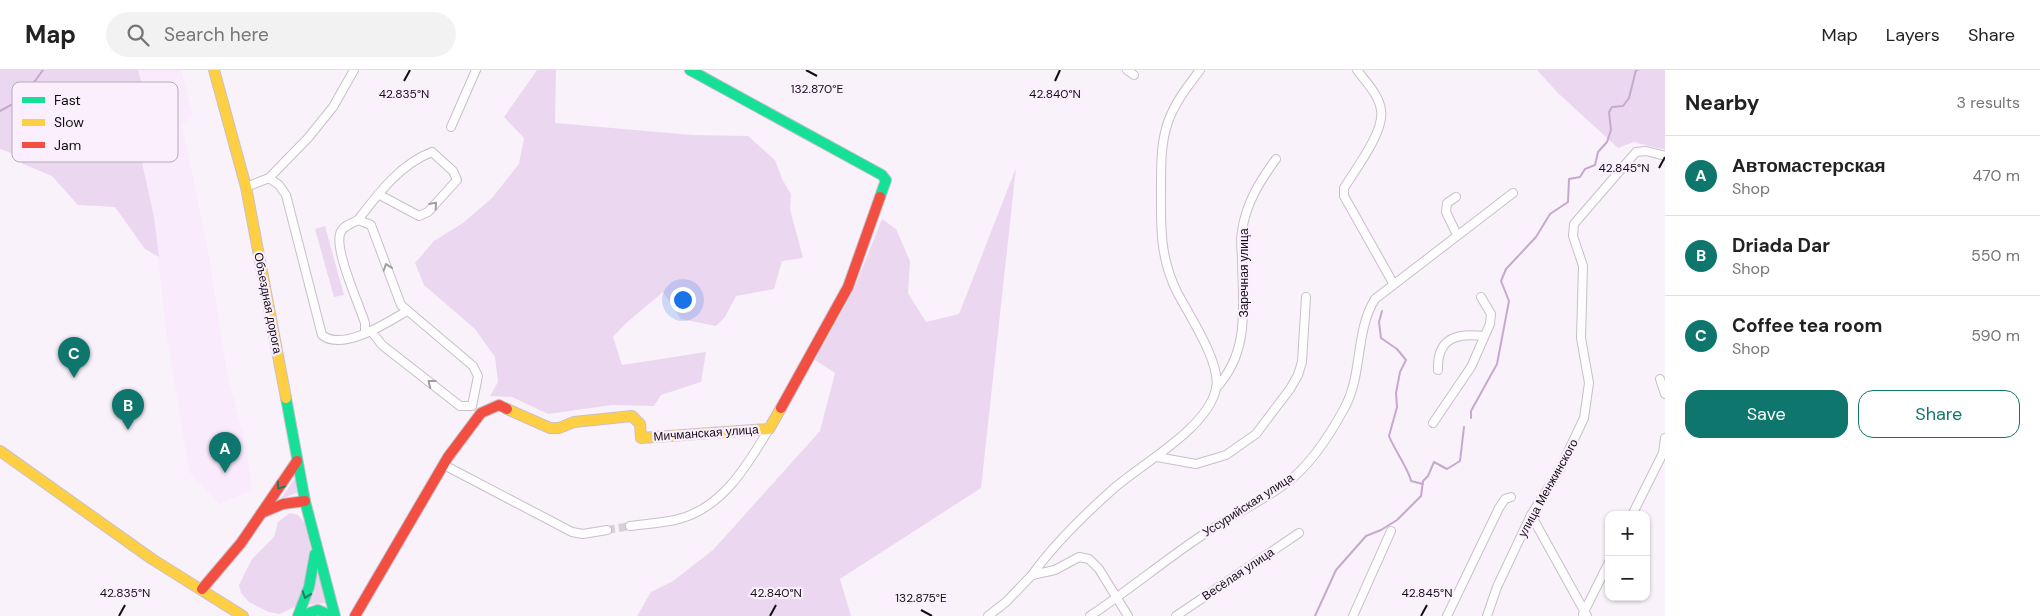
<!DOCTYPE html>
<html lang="en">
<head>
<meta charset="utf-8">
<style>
	:root { --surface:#fff; --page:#f2f2f2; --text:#222; --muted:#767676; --line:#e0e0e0; --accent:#0f766e }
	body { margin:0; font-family:"DM Sans",sans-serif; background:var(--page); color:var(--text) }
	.controls { position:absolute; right:15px; bottom:15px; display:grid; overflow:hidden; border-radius:10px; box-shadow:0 1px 4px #0004 }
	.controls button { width:45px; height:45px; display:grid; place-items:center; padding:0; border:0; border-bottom:1px solid var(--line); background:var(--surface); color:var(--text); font:25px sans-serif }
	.you { position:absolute; left:682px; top:229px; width:18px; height:18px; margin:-12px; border:4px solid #fff; border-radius:50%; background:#1a73e8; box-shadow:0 0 0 8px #1a73e833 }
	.badge { display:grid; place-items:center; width:32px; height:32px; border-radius:50%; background:var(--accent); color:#fff; font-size:16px; font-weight:700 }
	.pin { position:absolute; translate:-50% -41px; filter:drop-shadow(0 1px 2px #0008) }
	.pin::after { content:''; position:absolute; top:26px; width:18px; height:15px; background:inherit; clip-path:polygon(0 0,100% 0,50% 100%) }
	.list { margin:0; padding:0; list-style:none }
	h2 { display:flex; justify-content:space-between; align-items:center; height:65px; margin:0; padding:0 20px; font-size:21px }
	h2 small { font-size:16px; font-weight:400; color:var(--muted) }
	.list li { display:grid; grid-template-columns:32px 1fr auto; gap:15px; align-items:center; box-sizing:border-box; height:80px; padding:0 20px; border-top:1px solid var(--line) }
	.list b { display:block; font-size:19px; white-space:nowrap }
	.list p { margin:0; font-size:16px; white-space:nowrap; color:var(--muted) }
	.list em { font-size:16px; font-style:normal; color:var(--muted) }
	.actions { display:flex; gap:10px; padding:15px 20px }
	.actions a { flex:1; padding:11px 0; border:1px solid var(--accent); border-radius:15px; text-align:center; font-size:18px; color:var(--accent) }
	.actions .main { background:var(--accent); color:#fff }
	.icon { flex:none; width:28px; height:28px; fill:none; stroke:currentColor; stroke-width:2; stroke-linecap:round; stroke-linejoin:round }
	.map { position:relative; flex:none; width:1665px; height:546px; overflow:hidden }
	header { display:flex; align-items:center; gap:30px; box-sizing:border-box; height:70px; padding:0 25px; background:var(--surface); border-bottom:1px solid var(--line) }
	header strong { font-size:24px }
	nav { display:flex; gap:28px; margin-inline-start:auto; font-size:18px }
	.search { width:350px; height:45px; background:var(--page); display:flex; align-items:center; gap:12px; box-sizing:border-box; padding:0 18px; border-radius:28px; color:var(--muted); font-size:19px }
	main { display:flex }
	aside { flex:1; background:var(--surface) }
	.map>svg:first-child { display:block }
	.built { fill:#f9ebfc }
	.green { fill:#ecd7f1 }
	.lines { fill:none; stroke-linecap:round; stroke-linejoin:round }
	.stream { stroke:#c6a9cd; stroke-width:2 }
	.street-tunnel { stroke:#d6d0d8; stroke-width:8; stroke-dasharray:8 4; stroke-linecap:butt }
	.street-casing { stroke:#c7c0c8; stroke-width:10 }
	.fast-casing { stroke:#c7c0c8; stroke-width:12 }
	.slow-casing { stroke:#c7c0c8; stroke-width:12 }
	.jam-casing { stroke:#c7c0c8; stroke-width:12 }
	.street { stroke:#fefdfe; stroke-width:8 }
	.fast { stroke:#16e098; stroke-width:10 }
	.slow { stroke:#ffcf43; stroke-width:10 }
	.jam { stroke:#f24e42; stroke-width:10 }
	.oneway { stroke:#a09da0 }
	.oneway2 { stroke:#15815d }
	.ticks { fill:none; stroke:#130c14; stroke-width:2 }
	.labels { text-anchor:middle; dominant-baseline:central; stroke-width:4.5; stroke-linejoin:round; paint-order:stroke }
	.street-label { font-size:12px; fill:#130c14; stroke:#fbeffe }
	.key { fill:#fbeffe; stroke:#b5abb8; stroke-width:1 }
	.key-label { font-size:14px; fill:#130c14 }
	.ticks-label { font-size:12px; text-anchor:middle; fill:#130c14; stroke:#fbeffe; stroke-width:4.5; stroke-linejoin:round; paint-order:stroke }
</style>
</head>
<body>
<header>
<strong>Map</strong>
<div class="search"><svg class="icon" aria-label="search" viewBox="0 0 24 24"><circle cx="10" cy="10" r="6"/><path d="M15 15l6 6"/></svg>Search here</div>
<nav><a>Map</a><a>Layers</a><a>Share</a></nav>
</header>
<main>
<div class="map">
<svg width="1665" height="546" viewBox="0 0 1665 546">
	<rect width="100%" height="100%" fill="#f9f2fa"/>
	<polygon class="built" points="138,0 181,0 193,45 182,54 208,180 227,303 247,380 252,420 219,434 189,401 166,261 154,147 130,38 145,24"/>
	<g class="green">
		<polygon points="0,0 138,0 145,24 130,38 154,147 159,187 145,179 115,137 78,135 52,106 23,94 11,83 0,79"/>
		<polygon points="537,0 556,0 555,53 692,65 748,66 775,90 782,109 791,124 790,139 803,188 782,191 774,219 736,226 725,247 716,256 681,249 663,222 625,254 613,267 622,295 706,282 701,312 661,325 654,336 612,335 548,344 512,327 490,326 498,312 495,287 475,259 424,215 415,193 434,171 463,153 492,128 519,94 524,68 504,47"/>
		<polygon points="1537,0 1665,0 1665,80 1634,72 1618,78 1558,23"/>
		<polygon points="1016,98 981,418 840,509 851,546 637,546 651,522 673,511 713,480 820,361 835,303 815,290 854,219 882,149 896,159 910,191 908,223 926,252 959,244"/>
		<polygon points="325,156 344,225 334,227 315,159"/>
		<polygon points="298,403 301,421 281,429"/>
		<polygon points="290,443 298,445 306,454 312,485 308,510 296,536 280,544 269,542 249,532 241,523 239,515 252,489 274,467 278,452"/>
		<polygon points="318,502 328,534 323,533 306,535"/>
	</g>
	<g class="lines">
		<g class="stream">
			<polyline points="0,41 22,29 43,0"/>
			<path d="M1382,241l-3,11 2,16 16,11 9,11 -6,12 -4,21 1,14 -8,29c4,11 21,36 22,45l12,3"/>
			<polyline points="1471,348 1471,341 1497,294 1509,231 1501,211 1506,199 1536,167 1550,144 1568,132 1569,109 1580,107 1585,99 1595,95 1598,82 1607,72 1611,60 1609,42 1612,37 1623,36 1629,28 1636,0 1638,0"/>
			<polyline points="1315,546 1336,500 1366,466 1381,460 1397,450 1421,426 1423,411 1428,406 1434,392 1447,399 1460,391 1464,357"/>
		</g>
		<polyline class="street-tunnel" points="607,460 630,456"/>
		<defs>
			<g id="street">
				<polyline points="1127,0 1134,5"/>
				<path d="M1357,0c9,12 22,25 24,40 4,21 -26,60 -37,78v8l49,87"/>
				<polyline points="451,57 476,0"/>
				<path d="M269,108l10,7 7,10 36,140c21,17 66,-13 85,-24"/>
				<polyline points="246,117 269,108 308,68 333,37 354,0"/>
				<polyline points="1456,127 1447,133 1446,142 1457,165"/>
				<path d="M358,150c20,-26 42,-56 74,-68l21,19 4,9 -29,32 -9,4 -41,-22"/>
				<path d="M365,263v-10c-6,-19 -30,-71 -25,-89 2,-8 11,-10 18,-14l13,5 30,80 72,61 5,10 -6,30h-12l-78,-61 -11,-14"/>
				<path d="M1438,300c-1,-32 18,-37 45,-34"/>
				<polyline points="1660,309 1665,324"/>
				<path d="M1216,318c34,-36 27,-82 26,-127 0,-10 -2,-21 0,-30 4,-28 18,-50 34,-72"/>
				<polyline points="1433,353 1471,297 1490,254 1491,244 1481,227"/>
				<polyline points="1157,387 1196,394 1226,385 1256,364 1290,319 1298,305 1302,292 1306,227"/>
				<polyline points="444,395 572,462 583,464 607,460"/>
				<polyline points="1531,445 1587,546"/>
				<polyline points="1632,445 1663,383 1665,368"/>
				<path d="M630,456c15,-2 31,-3 45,-6 46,-10 72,-54 94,-91"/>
				<path d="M1032,505c22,-31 52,-60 80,-85 29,-26 95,-61 104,-101 6,-25 -27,-74 -39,-97 -18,-36 -16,-68 -16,-107 0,-21 0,-43 7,-63 7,-20 20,-36 32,-52"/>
				<polyline points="1583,544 1609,492"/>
				<polyline points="988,546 1006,532 1032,505 1055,500 1079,487 1089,489 1099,499 1128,546"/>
				<path d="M1090,546c39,-26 75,-56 114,-82 26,-18 55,-31 81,-50 25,-18 45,-49 60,-77 18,-34 10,-76 30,-108l138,-106"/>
				<polyline points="1176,546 1299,463"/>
				<polyline points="1353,546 1391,461"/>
				<polyline points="1447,546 1499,438 1505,429 1511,427"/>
				<polyline points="1487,546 1497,517 1531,445 1559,401 1584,348 1589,313 1581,268 1583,196 1573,166 1574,154 1636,82 1646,81 1665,86"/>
			</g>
			<g id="fast">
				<polyline points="690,0 882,105 886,110 880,127"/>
				<polyline points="286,328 305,431 335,546"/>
				<polyline points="298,546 309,517 315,484"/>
				<polyline points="300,546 318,540 332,546"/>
			</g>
			<g id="slow">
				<polyline points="214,0 246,117 286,328"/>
				<polyline points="507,339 550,358 559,358 574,352 632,346 640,354 641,368 769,359 781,338"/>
				<polyline points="0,381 152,489 243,546"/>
			</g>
			<g id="jam">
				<polyline points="781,338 848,217 880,127"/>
				<polyline points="264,442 283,434 305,431"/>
				<polyline points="202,519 241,473 297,391"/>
				<polyline points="355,546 448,387 481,343 499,335 507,339"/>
			</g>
		</defs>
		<use href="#street" class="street-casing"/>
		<use href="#fast" class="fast-casing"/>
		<use href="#slow" class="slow-casing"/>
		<use href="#jam" class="jam-casing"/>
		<use href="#street" class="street"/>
		<use href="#fast" class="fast"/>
		<use href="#slow" class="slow"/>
		<use href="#jam" class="jam"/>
	</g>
	<defs><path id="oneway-chevron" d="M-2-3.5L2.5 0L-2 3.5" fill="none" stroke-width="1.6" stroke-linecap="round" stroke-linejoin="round" transform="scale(1.25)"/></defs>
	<g class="oneway">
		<use href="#oneway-chevron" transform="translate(434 135) rotate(-49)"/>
		<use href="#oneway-chevron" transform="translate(387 197) rotate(-109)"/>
		<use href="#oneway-chevron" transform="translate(431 313) rotate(-142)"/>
	</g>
	<g class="oneway2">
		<use href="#oneway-chevron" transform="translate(280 416) rotate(124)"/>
		<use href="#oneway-chevron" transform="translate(306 525) rotate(109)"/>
	</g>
	<path class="ticks" d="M806,0l11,6M404,11l6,-11M1055,11l5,-11M1659,98l6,-11M921,540l11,6M119,546l6,-11M770,546l6,-11M1421,546l6,-11"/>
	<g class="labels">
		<g class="street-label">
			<text transform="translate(1244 203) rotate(-90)">Заречная улица</text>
			<text transform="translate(268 233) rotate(79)">Объездная дорога</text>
			<text transform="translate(706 363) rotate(-4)">Мичманская улица</text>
			<text transform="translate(1548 418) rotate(-61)">улица Менжинского</text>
			<text transform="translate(1248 435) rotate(-33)">Уссурийская улица</text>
			<text transform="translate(1238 504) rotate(-34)">Весёлая улица</text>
		</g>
	</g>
	<rect x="12" y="12" width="166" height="80" rx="8" class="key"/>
	<rect x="22" y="27" width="23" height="6" fill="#16e098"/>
	<rect x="22" y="49" width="23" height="7" fill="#ffcf43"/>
	<rect x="22" y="72" width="23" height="6" fill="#f24e42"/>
	<g class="key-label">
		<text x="54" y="35">Fast</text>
		<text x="54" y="57">Slow</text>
		<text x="54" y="80">Jam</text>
	</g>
	<g class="ticks-label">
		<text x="817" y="23">132.870°E</text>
		<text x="404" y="28">42.835°N</text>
		<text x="1055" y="28">42.840°N</text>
		<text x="1624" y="102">42.845°N</text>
		<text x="125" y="527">42.835°N</text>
		<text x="776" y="527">42.840°N</text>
		<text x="1427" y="527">42.845°N</text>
		<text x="921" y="532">132.875°E</text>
	</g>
</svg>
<div class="controls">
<button>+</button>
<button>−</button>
</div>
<div class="you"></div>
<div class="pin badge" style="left:225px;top:403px">A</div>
<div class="pin badge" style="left:128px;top:360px">B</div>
<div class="pin badge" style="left:74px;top:308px">C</div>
</div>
<aside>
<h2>Nearby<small>3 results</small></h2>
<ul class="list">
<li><span class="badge">A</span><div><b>Автомастерская</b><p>Shop</p></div><em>470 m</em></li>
<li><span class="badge">B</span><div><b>Driada Dar</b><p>Shop</p></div><em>550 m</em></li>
<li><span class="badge">C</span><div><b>Coffee tea room</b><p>Shop</p></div><em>590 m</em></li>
</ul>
<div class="actions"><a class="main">Save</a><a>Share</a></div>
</aside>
</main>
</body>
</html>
